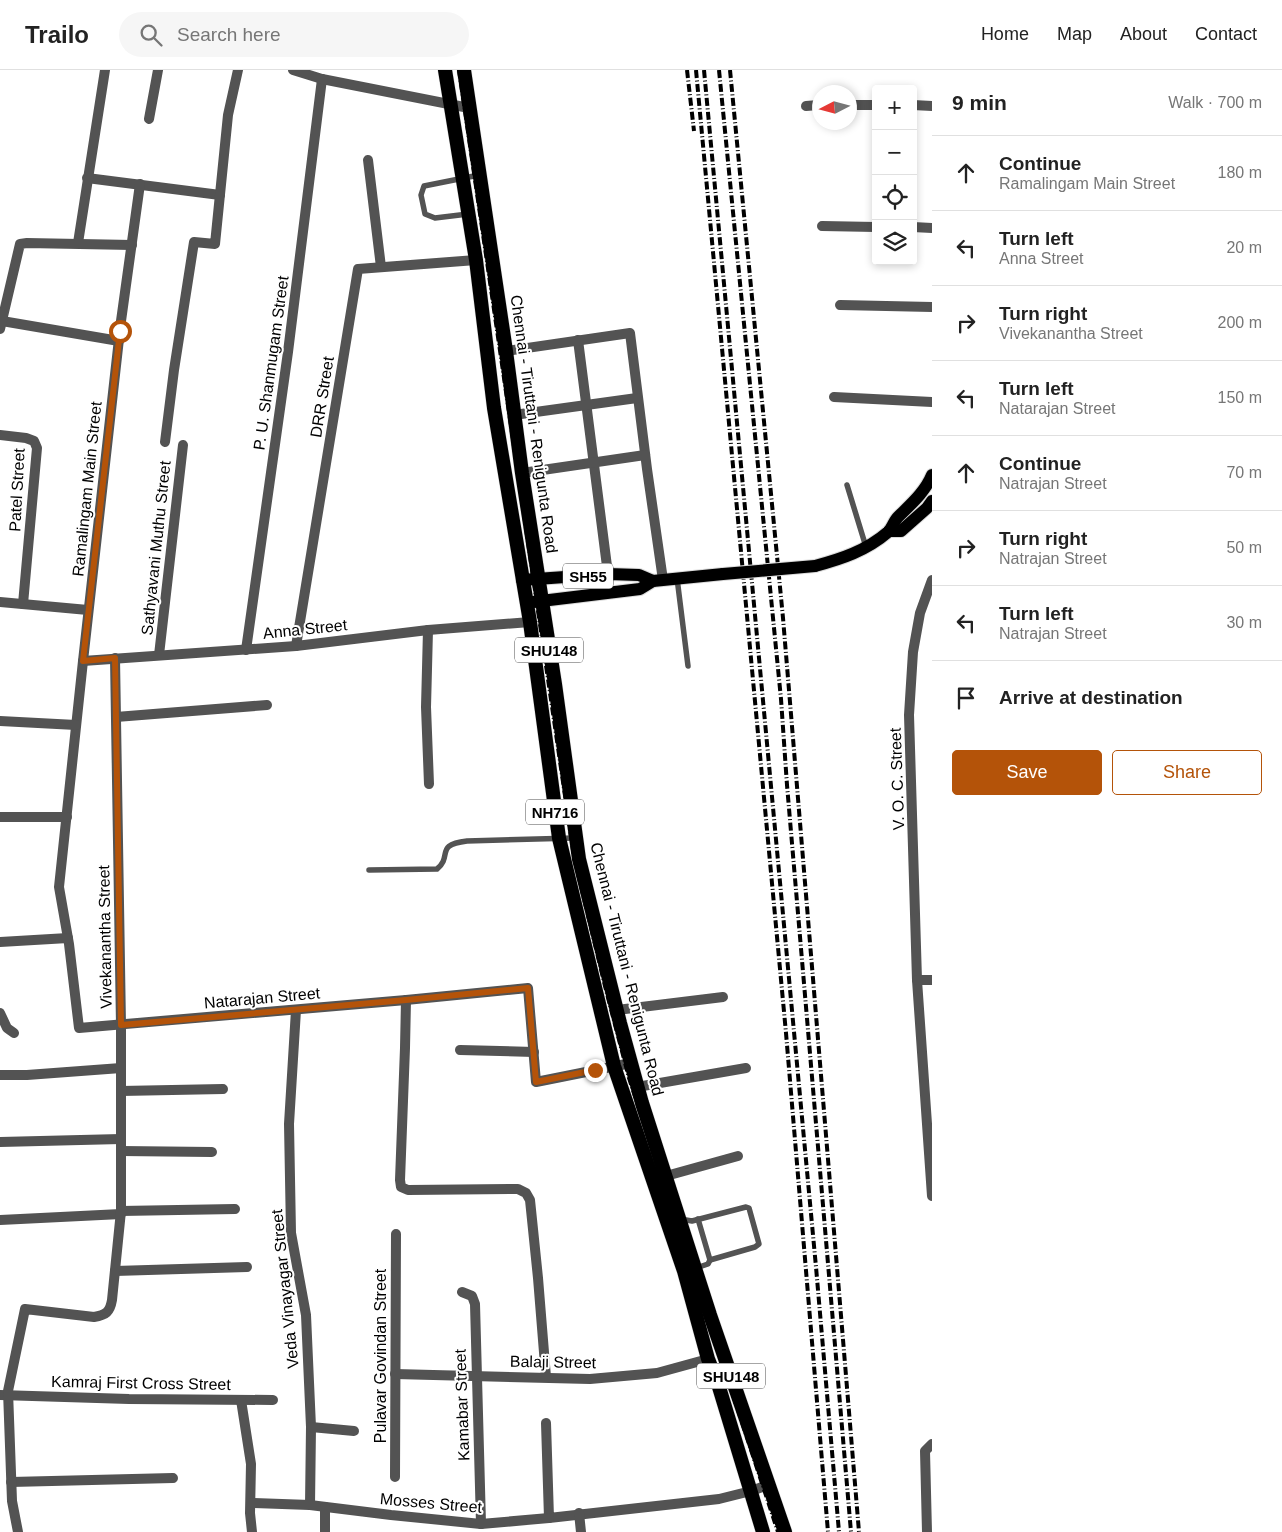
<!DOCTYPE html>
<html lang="en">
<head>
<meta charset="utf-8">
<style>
	:root { --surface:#fff; --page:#f6f6f6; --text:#222; --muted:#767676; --line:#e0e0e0; --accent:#b45309 }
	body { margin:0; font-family:Helvetica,sans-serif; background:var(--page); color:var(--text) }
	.controls { position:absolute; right:15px; top:15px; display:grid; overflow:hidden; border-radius:5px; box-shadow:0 2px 8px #0003 }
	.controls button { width:45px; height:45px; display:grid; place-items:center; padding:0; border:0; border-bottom:1px solid var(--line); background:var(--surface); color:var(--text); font:25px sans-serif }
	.compass { position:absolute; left:812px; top:15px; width:45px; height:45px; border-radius:50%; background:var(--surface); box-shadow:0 2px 8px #0003; rotate:264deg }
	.stop { position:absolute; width:15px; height:15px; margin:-11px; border:4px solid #b45309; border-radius:50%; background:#fff }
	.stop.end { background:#b45309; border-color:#fff; box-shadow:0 1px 5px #0008 }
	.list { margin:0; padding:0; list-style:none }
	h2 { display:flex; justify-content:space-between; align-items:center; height:65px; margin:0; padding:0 20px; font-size:21px }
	h2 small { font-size:16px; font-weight:400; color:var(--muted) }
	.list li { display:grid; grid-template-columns:32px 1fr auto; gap:15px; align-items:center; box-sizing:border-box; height:75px; padding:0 20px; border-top:1px solid var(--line) }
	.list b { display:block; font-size:19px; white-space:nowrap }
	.list p { margin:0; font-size:16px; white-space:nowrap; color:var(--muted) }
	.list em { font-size:16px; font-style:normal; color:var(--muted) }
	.actions { display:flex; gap:10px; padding:15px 20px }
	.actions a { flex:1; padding:11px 0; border:1px solid var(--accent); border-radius:5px; text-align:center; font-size:18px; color:var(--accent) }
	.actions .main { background:var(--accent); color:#fff }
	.icon { flex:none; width:28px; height:28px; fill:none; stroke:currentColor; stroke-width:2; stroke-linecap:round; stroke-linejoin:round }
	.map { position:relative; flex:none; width:932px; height:1462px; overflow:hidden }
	header { display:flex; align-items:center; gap:30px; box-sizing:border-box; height:70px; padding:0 25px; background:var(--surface); border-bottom:1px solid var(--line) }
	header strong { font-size:24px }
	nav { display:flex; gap:28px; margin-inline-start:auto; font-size:18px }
	.search { width:350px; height:45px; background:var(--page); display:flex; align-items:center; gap:12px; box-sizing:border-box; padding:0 18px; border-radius:28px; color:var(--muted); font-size:19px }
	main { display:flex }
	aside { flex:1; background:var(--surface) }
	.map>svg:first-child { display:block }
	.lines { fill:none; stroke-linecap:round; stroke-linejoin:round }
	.primary-casing { stroke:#dbdbdb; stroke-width:14 }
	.trunk-casing { stroke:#dbdbdb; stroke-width:15 }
	.service { stroke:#535353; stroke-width:5.5 }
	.minor { stroke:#535353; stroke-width:10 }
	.tertiary { stroke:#535353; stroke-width:10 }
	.primary { stroke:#000; stroke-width:12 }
	.trunk { stroke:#000; stroke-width:14 }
	.rail { stroke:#000; stroke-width:4; stroke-dasharray:8 2.5 1 2.5; stroke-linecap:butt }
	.primary-bridge-casing { stroke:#dbdbdb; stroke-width:14; stroke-linecap:butt }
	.primary-bridge { stroke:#000; stroke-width:12 }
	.route { stroke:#b45309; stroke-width:6 }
	.labels { text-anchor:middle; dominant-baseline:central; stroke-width:4; stroke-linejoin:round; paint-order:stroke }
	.shield { fill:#fff; stroke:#4c4c4c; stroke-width:1 }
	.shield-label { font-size:15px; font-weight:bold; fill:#000 }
	.street-label { font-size:16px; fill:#000; stroke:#fff }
</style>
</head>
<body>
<header>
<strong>Trailo</strong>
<div class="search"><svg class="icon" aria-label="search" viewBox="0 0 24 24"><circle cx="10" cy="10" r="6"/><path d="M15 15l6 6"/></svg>Search here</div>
<nav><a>Home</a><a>Map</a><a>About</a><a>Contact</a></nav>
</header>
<main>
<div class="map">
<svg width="932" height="1462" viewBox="0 0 932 1462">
	<rect width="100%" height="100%" fill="#fff"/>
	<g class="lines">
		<defs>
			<g id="primary">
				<polyline points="889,461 901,461 927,438 932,431"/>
				<path d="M815,496c26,-7 51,-15 73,-34 4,-4 6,-11 10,-15 13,-13 27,-25 34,-42"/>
				<polyline points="522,510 608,504 639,505 653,511"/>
				<polyline points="533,532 640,519 653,511 723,504"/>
			</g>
			<g id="trunk">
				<polyline points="445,0 476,190 494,338 530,552 559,768 614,996 684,1201 708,1289 719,1317 763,1462"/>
				<polyline points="464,0 506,281 522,403 555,614 579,789 620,953 642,1033 710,1245 785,1462"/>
			</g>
		</defs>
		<use href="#primary" class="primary-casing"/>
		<use href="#trunk" class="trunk-casing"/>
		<g class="service">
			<polyline points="468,144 435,148 425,144 421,125 424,116 479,105"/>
			<polyline points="847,415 866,477"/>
			<polyline points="677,508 688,596"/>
			<path d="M369,800l68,-1c16,-13 -3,-24 30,-28l108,-3"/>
			<polyline points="680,1149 692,1151 746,1137 749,1138 759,1174 755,1177 710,1190"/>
			<polyline points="696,1198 708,1194 710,1190 698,1149"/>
		</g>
		<g class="minor">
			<polyline points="849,35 876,35"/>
			<polyline points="913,35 932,36"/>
			<polyline points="806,36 819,35"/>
			<polyline points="149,49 158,0"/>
			<polyline points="368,90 381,197"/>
			<polyline points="87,108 220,125"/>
			<polyline points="140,114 121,251 83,591 59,817 69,874 79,958 406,930 528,918 536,1012 631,993"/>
			<polyline points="822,156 876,157"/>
			<polyline points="913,157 932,158"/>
			<polyline points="78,173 105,0"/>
			<polyline points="840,235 932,237"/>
			<polyline points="2,251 119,271"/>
			<polyline points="0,259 20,174 27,173 132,175"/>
			<polyline points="578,270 608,504"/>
			<polyline points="506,281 630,263 647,399 663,510"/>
			<polyline points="834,327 932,332"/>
			<polyline points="514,345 637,328"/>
			<polyline points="0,365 26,368 34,371 37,378 23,534"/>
			<polyline points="165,372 174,300 194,172 215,174 228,45 238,0"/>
			<polyline points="522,403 645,385"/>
			<polyline points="932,510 920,543 913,582 909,645 917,910 932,1126"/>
			<polyline points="0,532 88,540"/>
			<polyline points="428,560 426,637 429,714"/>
			<polyline points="296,576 358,199 476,190"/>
			<polyline points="246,580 288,282 322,9"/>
			<polyline points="159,585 183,375"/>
			<polyline points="83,591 296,576 428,560 530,552"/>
			<polyline points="116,647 267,635"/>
			<polyline points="0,651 76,655"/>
			<polyline points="0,747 67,747"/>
			<polyline points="0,872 68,868"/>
			<polyline points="917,910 932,910"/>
			<polyline points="406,930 405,978 400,1110 401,1117 408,1120 518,1119 526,1123 530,1130 538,1208 546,1307"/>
			<polyline points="296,940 289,1054 291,1163 306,1245 311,1357 310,1435"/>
			<polyline points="617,940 723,927"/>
			<polyline points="0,943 7,958 14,963"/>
			<polyline points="460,980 534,982"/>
			<polyline points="0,1005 27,1005 121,998"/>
			<polyline points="637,1017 746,998"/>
			<polyline points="121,1021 223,1019"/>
			<polyline points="0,1072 121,1069"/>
			<polyline points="121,1081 212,1082"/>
			<polyline points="666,1106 738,1086"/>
			<polyline points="121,1141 235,1139"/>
			<polyline points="0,1150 121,1144"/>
			<polyline points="115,1201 247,1197"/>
			<polyline points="462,1222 472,1226 475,1234 481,1454"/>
			<polyline points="395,1304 590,1309 657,1303 708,1289"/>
			<polyline points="0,1325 129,1329 273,1330"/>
			<polyline points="241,1330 251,1394 250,1443 252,1462"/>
			<polyline points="546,1353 549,1448 719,1429 751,1421 768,1415"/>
			<polyline points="311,1357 354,1361"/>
			<polyline points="395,1407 396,1164"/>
			<polyline points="11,1412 173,1408"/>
			<polyline points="251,1433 310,1435 391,1445 481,1454 549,1448"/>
			<polyline points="325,1437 325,1462"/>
			<polyline points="579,1443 581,1462"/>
			<path d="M18,1462l-6,-31 -4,-110 17,-82 69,8c12,-2 16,-5 18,-17l9,-89v-186l-6,-367"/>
			<polyline points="927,1462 925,1381 932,1374"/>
		</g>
		<polyline class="tertiary" points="293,0 322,9 469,38"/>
		<use href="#primary" class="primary"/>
		<use href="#trunk" class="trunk"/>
		<g class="rail">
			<polyline points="459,0 574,787 605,916 629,1008 778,1462"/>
			<polyline points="687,0 694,61"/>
			<polyline points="696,0 786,963 828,1462"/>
			<polyline points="704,0 816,1197 839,1462"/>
			<polyline points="719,0 781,629 787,715 851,1462"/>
			<polyline points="730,0 783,548 859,1462"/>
		</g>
		<defs>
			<polyline id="primary-bridge" points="723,504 815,496"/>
		</defs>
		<use href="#primary-bridge" class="primary-bridge-casing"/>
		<use href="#primary-bridge" class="primary-bridge"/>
	</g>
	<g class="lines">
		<polyline class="route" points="120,261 83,591 115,588 121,955 406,930 528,918 536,1012 595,1000"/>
	</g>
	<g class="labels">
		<g class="shield">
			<rect x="563" y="493.5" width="50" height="25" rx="4"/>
			<rect x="515" y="567.5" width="68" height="25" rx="4"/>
			<rect x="526" y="729.5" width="58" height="25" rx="4"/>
			<rect x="697" y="1293.5" width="68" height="25" rx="4"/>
		</g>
		<g class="shield-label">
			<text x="588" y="506">SH55</text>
			<text x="549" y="580">SHU148</text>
			<text x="555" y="742">NH716</text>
			<text x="731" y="1306">SHU148</text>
		</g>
		<g class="street-label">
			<text transform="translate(271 293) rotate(-82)">P. U. Shanmugam Street</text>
			<text transform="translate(322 327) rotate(-81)">DRR Street</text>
			<text transform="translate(534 354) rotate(82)">Chennai - Tiruttani - Renigunta Road</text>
			<text transform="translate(87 419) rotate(-84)">Ramalingam Main Street</text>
			<text transform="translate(17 420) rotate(-87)">Patel Street</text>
			<text transform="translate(156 478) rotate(-84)">Sathyavani Muthu Street</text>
			<text transform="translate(305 559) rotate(-6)">Anna Street</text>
			<text transform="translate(897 709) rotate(-92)">V. O. C. Street</text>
			<text transform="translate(105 867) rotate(-91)">Vivekanantha Street</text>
			<text transform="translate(627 899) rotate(76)">Chennai - Tiruttani - Renigunta Road</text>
			<text transform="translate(262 928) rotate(-5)">Natarajan Street</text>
			<text transform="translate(285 1219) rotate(-96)">Veda Vinayagar Street</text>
			<text transform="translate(380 1286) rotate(-90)">Pulavar Govindan Street</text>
			<text transform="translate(553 1292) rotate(1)">Balaji Street</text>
			<text transform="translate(141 1313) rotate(1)">Kamraj First Cross Street</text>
			<text transform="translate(462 1335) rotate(-92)">Kamabar Street</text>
			<text transform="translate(431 1433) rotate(5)">Mosses Street</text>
		</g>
	</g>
</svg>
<div class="controls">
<button>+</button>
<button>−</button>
<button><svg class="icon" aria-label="locate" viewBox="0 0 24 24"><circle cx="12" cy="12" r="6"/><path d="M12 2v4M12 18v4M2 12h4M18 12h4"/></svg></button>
<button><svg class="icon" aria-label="layers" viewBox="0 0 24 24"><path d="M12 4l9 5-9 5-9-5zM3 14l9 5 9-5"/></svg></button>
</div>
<svg class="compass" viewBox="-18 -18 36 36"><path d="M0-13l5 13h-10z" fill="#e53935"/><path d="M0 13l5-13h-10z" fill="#767676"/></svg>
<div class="stop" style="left:120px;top:261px"></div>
<div class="stop end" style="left:595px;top:1000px"></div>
</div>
<aside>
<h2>9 min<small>Walk · 700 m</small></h2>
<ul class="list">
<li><svg class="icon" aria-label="ahead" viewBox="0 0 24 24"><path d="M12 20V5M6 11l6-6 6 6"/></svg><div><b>Continue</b><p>Ramalingam Main Street</p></div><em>180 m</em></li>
<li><svg class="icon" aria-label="left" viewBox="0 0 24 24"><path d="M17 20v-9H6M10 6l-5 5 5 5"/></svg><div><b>Turn left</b><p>Anna Street</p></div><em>20 m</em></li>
<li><svg class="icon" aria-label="right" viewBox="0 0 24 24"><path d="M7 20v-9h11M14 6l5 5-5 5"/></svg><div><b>Turn right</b><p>Vivekanantha Street</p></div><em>200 m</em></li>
<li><svg class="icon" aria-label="left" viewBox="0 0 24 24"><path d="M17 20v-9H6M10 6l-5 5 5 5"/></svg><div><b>Turn left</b><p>Natarajan Street</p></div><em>150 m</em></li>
<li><svg class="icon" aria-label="ahead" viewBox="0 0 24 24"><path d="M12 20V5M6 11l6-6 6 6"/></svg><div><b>Continue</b><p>Natrajan Street</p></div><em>70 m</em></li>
<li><svg class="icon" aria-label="right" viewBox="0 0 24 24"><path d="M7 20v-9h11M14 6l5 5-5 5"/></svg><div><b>Turn right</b><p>Natrajan Street</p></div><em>50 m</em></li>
<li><svg class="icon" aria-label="left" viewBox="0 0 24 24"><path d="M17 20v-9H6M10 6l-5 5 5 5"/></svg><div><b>Turn left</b><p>Natrajan Street</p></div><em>30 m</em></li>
<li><svg class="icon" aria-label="arrive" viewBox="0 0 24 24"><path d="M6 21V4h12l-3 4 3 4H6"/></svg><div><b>Arrive at destination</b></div></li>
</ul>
<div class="actions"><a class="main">Save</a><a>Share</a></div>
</aside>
</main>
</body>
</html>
